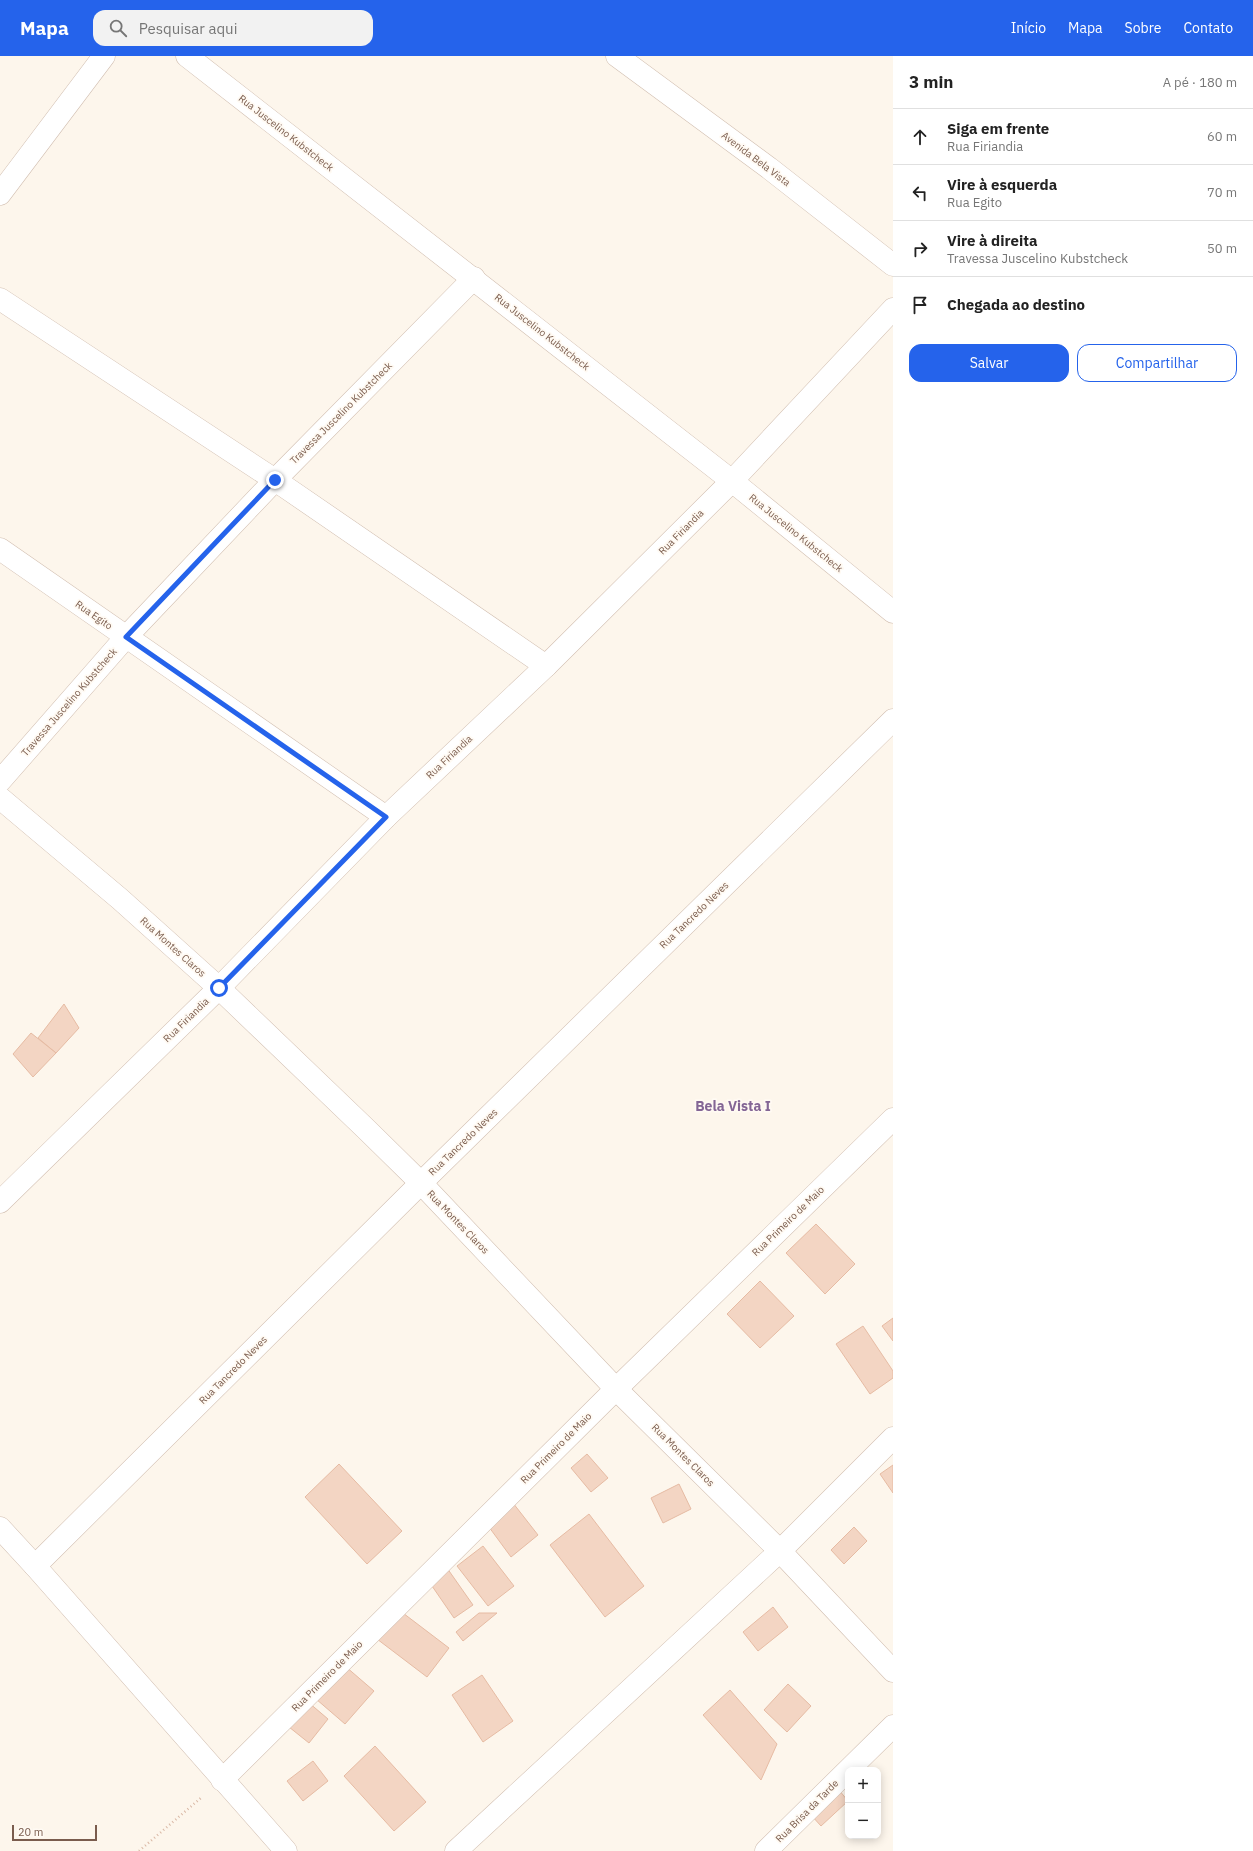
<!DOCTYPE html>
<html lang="pt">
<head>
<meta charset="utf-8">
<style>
	:root { --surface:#fff; --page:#f2f2f2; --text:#222; --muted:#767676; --line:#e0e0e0; --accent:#2563eb }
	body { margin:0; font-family:"IBM Plex Sans",sans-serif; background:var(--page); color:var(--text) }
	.controls { position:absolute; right:12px; bottom:12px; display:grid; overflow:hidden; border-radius:8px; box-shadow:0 2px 10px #0003 }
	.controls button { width:36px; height:36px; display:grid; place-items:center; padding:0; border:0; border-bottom:1px solid var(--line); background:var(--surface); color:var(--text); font:20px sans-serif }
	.scale { position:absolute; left:12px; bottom:10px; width:85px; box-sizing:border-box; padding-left:4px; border:2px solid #7a5c4d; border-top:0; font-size:11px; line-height:14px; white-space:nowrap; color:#7a5c4d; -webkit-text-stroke:3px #fffaf3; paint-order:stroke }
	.stop { position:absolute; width:12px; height:12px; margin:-9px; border:3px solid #2563eb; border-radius:50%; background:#fff }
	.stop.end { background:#2563eb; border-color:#fff; box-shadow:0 1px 4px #0008 }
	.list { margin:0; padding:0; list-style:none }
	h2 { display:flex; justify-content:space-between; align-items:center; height:52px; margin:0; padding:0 16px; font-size:17px }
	h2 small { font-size:13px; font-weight:400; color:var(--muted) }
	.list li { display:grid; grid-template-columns:26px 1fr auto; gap:12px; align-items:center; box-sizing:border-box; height:56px; padding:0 16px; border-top:1px solid var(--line) }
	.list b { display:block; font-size:15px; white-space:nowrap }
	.list p { margin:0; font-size:13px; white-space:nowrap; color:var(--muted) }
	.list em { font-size:13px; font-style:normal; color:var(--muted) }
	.actions { display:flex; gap:8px; padding:12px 16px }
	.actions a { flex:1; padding:9px 0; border:1px solid var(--accent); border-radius:12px; text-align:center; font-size:14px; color:var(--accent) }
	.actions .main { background:var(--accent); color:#fff }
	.icon { flex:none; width:22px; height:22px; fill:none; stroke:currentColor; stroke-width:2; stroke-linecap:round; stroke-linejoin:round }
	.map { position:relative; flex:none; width:893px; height:1795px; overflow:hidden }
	header { display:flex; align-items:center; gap:24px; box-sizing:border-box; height:56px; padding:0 20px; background:var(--accent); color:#fff }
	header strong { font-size:19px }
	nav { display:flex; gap:22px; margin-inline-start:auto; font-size:14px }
	.search { width:280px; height:36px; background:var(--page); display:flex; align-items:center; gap:10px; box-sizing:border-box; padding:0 14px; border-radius:12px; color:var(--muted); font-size:15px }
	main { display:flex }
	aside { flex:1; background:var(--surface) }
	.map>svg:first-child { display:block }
	.building { fill:#f3d5c3; stroke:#e6bba3 }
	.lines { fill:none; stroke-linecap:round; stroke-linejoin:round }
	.street-casing { stroke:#d1beb0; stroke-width:23 }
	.path { stroke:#d9b8a5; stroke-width:2.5; stroke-dasharray:1 3; stroke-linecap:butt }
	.street { stroke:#fff; stroke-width:22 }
	.route { stroke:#2563eb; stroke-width:5 }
	.labels { text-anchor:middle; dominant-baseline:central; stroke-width:3.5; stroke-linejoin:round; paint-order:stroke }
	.street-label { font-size:10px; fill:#7a5c4d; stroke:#fffaf3 }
	.district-label { font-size:14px; font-weight:bold; fill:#846695; stroke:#fffaf3 }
</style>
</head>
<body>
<header>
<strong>Mapa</strong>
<div class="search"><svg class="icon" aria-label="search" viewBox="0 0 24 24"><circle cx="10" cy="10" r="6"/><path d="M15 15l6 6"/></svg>Pesquisar aqui</div>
<nav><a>Início</a><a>Mapa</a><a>Sobre</a><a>Contato</a></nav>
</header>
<main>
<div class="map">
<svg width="893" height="1795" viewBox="0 0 893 1795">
	<rect width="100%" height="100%" fill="#fdf6ec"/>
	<g class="building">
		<polygon points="64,948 79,972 56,997 38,982"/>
		<polygon points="31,977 56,997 33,1021 13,998"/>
		<polygon points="816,1168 855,1208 825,1238 786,1197"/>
		<polygon points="760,1225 794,1260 760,1292 727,1258"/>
		<polygon points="893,1262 893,1285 882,1270"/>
		<polygon points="863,1270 893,1315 893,1322 870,1338 836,1288"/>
		<polygon points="587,1398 608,1422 591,1436 571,1412"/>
		<polygon points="339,1408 402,1475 367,1508 305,1441"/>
		<polygon points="893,1409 893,1437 880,1418"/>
		<polygon points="679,1428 691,1453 663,1467 651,1442"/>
		<polygon points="513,1447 538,1479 511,1501 486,1467"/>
		<polygon points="589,1458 644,1530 605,1561 550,1489"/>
		<polygon points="854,1471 867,1485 844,1508 831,1494"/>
		<polygon points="483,1490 514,1530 488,1550 457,1510"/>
		<polygon points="447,1512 473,1549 454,1562 432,1530"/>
		<polygon points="773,1551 788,1571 758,1595 743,1576"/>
		<polygon points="399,1554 449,1592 427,1621 377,1583"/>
		<polygon points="479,1557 497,1557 463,1585 456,1576"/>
		<polygon points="345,1610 374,1635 345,1668 316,1643"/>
		<polygon points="482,1619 513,1665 483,1686 452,1639"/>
		<polygon points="788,1628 811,1650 787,1676 764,1654"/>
		<polygon points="730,1634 777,1688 761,1724 703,1659"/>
		<polygon points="308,1646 328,1663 309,1687 289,1671"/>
		<polygon points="375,1690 426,1746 394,1775 344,1720"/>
		<polygon points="313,1705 328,1725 303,1745 287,1725"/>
		<polygon points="839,1734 848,1745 821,1770 811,1759"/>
	</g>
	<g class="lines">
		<defs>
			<g id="street">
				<polyline points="187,0 732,425 893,556"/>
				<polyline points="617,0 769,112 893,209"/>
				<polyline points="0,138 104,0"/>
				<polyline points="0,243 275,424 546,610"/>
				<polyline points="0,493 386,761"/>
				<polyline points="0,725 126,581 275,424 474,222"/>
				<polyline points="0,742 120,843 219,932 366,1073 421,1127 616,1333 780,1495 893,1615"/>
				<polyline points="0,1146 219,932 386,761 546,610 732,425 893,253"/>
				<polyline points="0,1472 35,1510 286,1795"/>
				<polyline points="35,1510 421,1127 893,664"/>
				<polyline points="222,1724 616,1333 893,1063"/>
				<polyline points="456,1795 780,1495 893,1382"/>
				<polyline points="766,1795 893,1670"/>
			</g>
		</defs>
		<use href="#street" class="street-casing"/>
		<polyline class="path" points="139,1795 202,1741"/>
		<use href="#street" class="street"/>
	</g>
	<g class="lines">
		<polyline class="route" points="219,932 386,761 126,581 275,424"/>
	</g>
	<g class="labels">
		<g class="street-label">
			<text transform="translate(286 77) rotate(38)">Rua Juscelino Kubstcheck</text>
			<text transform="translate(756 103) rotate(37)">Avenida Bela Vista</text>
			<text transform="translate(542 276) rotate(38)">Rua Juscelino Kubstcheck</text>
			<text transform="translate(341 357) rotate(-45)">Travessa Juscelino Kubstcheck</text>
			<text transform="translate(681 476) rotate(-45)">Rua Firiandia</text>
			<text transform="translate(796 477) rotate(39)">Rua Juscelino Kubstcheck</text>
			<text transform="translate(94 559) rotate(35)">Rua Egito</text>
			<text transform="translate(69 646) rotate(-49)">Travessa Juscelino Kubstcheck</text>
			<text transform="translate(449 701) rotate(-43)">Rua Firiandia</text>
			<text transform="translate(694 859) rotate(-44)">Rua Tancredo Neves</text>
			<text transform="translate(173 891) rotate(42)">Rua Montes Claros</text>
			<text transform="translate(186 964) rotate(-44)">Rua Firiandia</text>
			<text transform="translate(463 1086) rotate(-44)">Rua Tancredo Neves</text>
			<text transform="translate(788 1165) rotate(-44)">Rua Primeiro de Maio</text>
			<text transform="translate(458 1166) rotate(46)">Rua Montes Claros</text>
			<text transform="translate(233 1314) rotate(-45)">Rua Tancredo Neves</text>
			<text transform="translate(556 1392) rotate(-45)">Rua Primeiro de Maio</text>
			<text transform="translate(683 1399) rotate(45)">Rua Montes Claros</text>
			<text transform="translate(327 1620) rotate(-45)">Rua Primeiro de Maio</text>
			<text transform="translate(807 1755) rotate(-45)">Rua Brisa da Tarde</text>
		</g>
		<g class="district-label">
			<text x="733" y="1050">Bela Vista I</text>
		</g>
	</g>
</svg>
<div class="controls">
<button>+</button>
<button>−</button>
</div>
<div class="scale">20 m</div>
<div class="stop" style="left:219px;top:932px"></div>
<div class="stop end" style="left:275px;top:424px"></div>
</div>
<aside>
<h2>3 min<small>A pé · 180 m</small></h2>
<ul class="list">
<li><svg class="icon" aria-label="ahead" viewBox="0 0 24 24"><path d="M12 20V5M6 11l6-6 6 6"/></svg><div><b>Siga em frente</b><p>Rua Firiandia</p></div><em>60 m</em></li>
<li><svg class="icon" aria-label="left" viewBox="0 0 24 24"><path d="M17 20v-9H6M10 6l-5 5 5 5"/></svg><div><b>Vire à esquerda</b><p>Rua Egito</p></div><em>70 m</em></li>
<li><svg class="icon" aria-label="right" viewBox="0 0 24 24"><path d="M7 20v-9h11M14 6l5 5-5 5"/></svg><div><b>Vire à direita</b><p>Travessa Juscelino Kubstcheck</p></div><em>50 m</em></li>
<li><svg class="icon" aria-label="arrive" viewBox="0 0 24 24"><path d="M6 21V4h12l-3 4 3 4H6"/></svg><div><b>Chegada ao destino</b></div></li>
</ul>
<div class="actions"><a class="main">Salvar</a><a>Compartilhar</a></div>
</aside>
</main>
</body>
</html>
